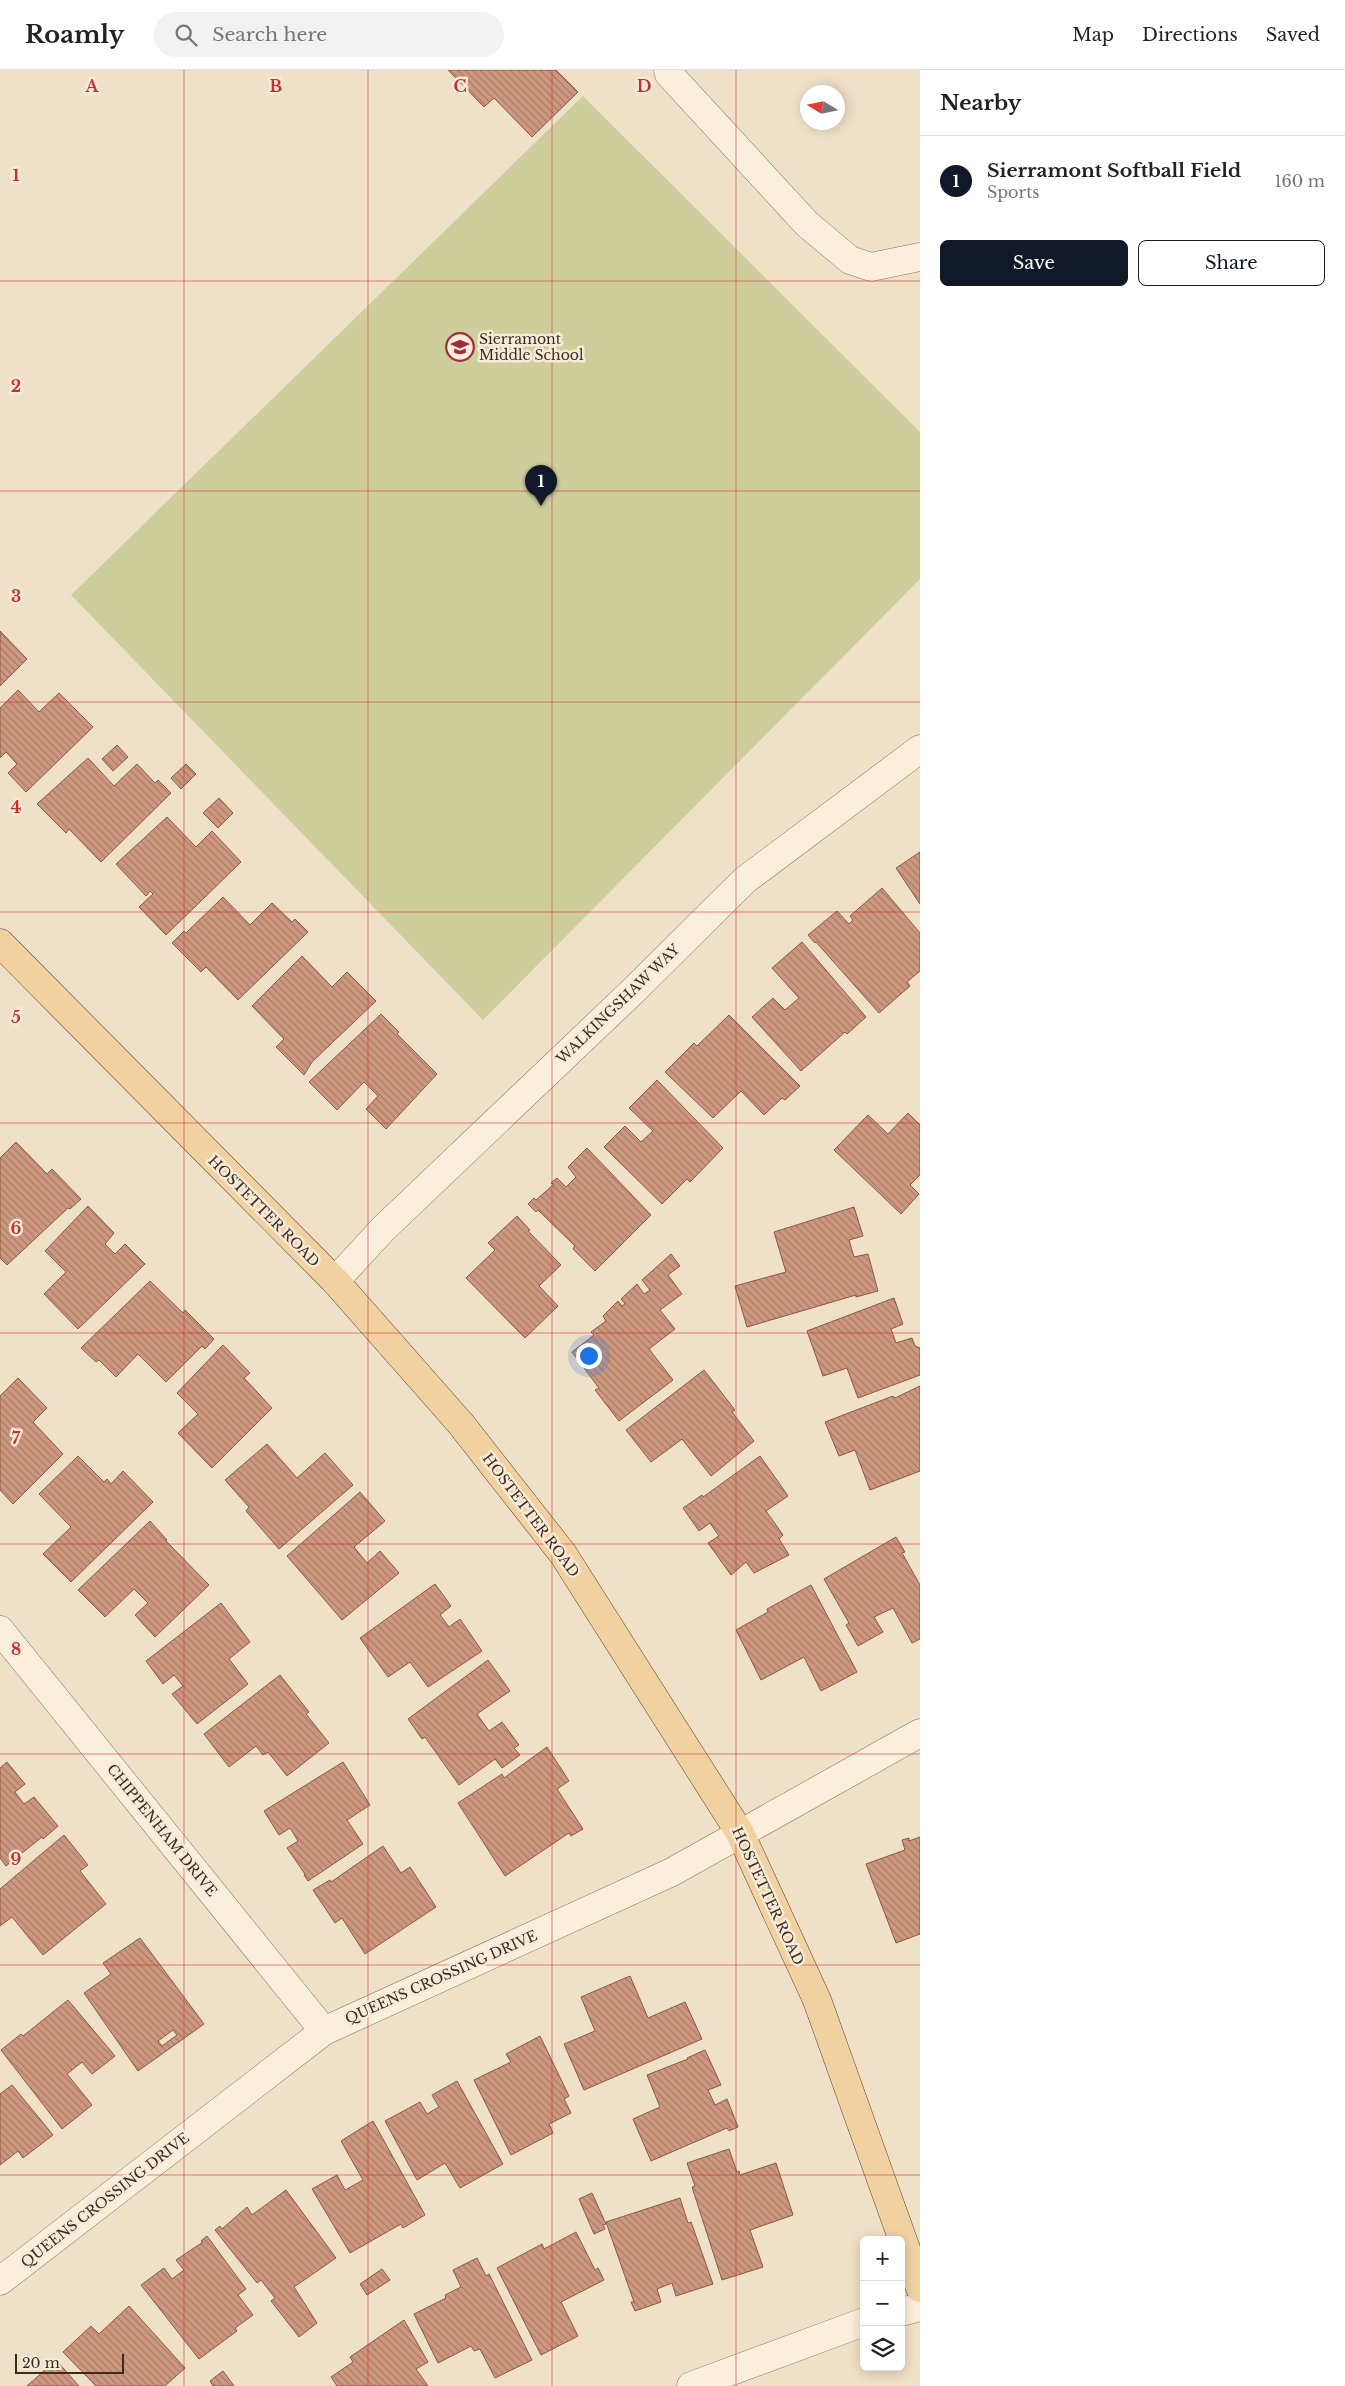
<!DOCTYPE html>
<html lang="en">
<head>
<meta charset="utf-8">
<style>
	:root { --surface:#fff; --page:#f2f2f2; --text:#222; --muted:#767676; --line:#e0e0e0; --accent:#111827 }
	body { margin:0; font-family:"Libre Baskerville",serif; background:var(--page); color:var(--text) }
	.controls { position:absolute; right:15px; bottom:15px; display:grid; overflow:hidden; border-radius:8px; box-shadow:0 2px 12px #0003 }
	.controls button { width:45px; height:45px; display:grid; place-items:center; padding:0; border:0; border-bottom:1px solid var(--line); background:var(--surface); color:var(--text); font:25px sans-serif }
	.compass { position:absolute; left:800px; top:15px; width:45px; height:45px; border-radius:50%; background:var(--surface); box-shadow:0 2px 12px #0003; rotate:280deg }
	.scale { position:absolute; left:15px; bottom:12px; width:109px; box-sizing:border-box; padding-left:5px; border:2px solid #3c2b20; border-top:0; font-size:14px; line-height:18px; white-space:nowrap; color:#3c2b20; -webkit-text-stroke:4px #f7ebd8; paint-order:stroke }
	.you { position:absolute; left:588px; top:1285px; width:18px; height:18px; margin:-12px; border:4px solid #fff; border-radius:50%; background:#1a73e8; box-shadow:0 0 0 8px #1a73e833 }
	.badge { display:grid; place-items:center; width:32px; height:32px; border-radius:50%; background:var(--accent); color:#fff; font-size:16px; font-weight:700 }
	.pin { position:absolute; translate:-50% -41px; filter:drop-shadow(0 1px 2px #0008) }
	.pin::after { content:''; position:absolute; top:26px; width:18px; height:15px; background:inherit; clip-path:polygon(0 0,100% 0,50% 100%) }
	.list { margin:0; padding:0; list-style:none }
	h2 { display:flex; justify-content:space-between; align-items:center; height:65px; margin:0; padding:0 20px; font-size:21px }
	h2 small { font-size:16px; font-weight:400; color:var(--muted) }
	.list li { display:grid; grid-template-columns:32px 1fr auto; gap:15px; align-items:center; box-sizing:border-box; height:90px; padding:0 20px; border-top:1px solid var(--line) }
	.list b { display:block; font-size:19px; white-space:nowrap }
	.list p { margin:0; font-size:16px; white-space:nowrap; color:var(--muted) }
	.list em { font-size:16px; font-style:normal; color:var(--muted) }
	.actions { display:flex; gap:10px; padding:15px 20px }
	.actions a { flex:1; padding:11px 0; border:1px solid var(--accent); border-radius:8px; text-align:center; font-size:18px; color:var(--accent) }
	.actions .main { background:var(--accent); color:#fff }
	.icon { flex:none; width:28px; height:28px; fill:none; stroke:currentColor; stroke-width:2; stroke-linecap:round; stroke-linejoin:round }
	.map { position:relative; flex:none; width:920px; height:2316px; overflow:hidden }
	header { display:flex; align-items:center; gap:30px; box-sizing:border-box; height:70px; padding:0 25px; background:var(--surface); border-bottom:1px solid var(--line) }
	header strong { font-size:24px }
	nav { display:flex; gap:28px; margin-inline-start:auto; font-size:18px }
	.search { width:350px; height:45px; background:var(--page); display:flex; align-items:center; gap:12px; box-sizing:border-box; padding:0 18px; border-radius:28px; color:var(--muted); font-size:19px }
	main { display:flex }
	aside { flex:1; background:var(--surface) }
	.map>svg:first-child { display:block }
	.garden { fill:#cdce9c }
	.building { fill:url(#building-back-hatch); stroke:#8c5842; fill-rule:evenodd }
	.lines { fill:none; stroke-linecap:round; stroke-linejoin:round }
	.minor-casing { stroke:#8c715d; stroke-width:29 }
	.major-casing { stroke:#5a4030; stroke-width:29 }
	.minor { stroke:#faeedc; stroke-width:28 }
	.major { stroke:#f2d1a1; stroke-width:28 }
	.grid { fill:none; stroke:#d62828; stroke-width:1; stroke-opacity:0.55 }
	.labels { text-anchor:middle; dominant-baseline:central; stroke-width:5; stroke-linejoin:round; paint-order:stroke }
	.poi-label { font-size:14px; fill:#3c2b20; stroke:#f7ebd8; text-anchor:start }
	.street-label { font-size:14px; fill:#3c2b20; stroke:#f7ebd8 }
	.grid-label { font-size:16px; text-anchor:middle; font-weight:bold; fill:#d62828; stroke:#f7ebd8; stroke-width:5; stroke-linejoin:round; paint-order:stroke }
</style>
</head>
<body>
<header>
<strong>Roamly</strong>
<div class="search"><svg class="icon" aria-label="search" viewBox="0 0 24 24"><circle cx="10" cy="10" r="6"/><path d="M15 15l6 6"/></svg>Search here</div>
<nav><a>Map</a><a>Directions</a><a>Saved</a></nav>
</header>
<main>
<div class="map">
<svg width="920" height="2316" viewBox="0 0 920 2316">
	<defs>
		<pattern id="building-back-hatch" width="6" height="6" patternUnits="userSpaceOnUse" patternTransform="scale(1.25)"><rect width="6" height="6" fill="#ce987e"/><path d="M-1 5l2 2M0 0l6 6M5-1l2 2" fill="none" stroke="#a87c67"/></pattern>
	</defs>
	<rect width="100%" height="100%" fill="#efe0c8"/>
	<polygon class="garden" points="583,26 920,362 920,509 483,950 71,525"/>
	<g class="building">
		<polygon points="448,0 556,0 578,22 532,67 494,28 484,37"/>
		<polygon points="0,561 27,589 0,616"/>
		<polygon points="18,620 39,642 59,623 93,657 26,722 8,703 17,694 6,682 0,688 0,638"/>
		<polygon points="117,675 128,687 113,701 102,689"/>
		<polygon points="88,688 114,716 137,694 155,713 158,710 171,723 101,792 69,759 66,763 37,734"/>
		<polygon points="186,694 196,704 181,719 171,708"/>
		<polygon points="219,728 233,743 218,758 203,743"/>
		<polygon points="167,747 196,777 212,761 241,792 166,865 139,837 153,824 150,821 146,826 116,794"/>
		<polygon points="920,782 920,834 896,798"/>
		<polygon points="882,818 920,863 920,901 907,912 910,916 879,943 816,872 815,873 808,865 837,841 849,854 853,850 850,846"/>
		<polygon points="223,827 250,855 272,833 292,852 295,849 308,862 238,930 206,897 201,902 172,873 184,861 186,863"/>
		<polygon points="802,872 866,947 847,964 845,962 801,1001 752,947 773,928 785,940 799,928 772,898"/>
		<polygon points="302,886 332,917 347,902 376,931 312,992 304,1005 276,977 284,969 252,936"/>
		<polygon points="381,944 399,962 397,964 437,1004 386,1059 366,1039 378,1026 364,1012 337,1040 309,1012"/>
		<polygon points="729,945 800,1016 785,1030 782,1028 764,1045 741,1021 713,1048 665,1002 694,973 697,976"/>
		<polygon points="657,1010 723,1078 690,1112 687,1109 662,1134 604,1077 625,1056 641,1072 653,1061 629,1038"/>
		<polygon points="908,1043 920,1055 920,1105 910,1115 919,1124 901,1144 834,1080 868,1045 888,1064"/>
		<polygon points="16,1072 47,1104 52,1099 81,1129 70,1139 68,1138 7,1195 0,1188 0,1088"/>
		<polygon points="587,1078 651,1145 595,1201 573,1179 575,1176 538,1140 536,1142 528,1134 534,1128 536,1130 554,1114 551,1113 557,1108 566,1117 576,1107 568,1097"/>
		<polygon points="88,1136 114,1163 105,1174 115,1184 125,1174 145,1194 78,1259 44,1224 66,1202 45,1181"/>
		<polygon points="854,1137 863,1166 849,1170 854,1187 868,1184 878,1221 856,1227 856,1225 747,1257 735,1216 786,1202 774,1162"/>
		<polygon points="517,1146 530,1160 528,1161 561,1195 539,1216 558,1236 525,1268 466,1208 495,1180 488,1173"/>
		<polygon points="671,1184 680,1196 668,1205 682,1224 660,1240 675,1259 649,1279 673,1310 619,1351 595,1320 599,1318 572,1282 594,1265 591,1262 606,1251 603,1246 618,1231 622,1236 625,1234 621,1229 637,1214 644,1224 650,1220 642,1210"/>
		<polygon points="150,1211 183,1243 185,1240 214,1269 205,1279 202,1276 166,1312 138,1284 116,1307 99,1290 96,1292 81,1278"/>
		<polygon points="894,1228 903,1254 891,1259 896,1273 912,1268 915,1276 920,1278 920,1305 858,1328 847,1298 823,1306 807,1261"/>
		<polygon points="223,1275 250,1303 244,1308 272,1338 212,1398 178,1363 198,1344 177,1323"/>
		<polygon points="704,1300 735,1340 732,1342 754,1371 711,1406 682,1369 651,1392 626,1360"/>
		<polygon points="18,1308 47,1338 33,1352 63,1384 13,1434 0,1420 0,1326"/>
		<polygon points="920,1316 920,1401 870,1420 855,1380 839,1386 825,1352 893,1326 895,1328"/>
		<polygon points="267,1374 297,1408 325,1383 353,1415 279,1479 246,1441 249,1437 225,1410"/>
		<polygon points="78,1386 104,1412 107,1409 111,1414 123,1401 153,1432 71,1512 43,1484 71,1457 39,1424"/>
		<polygon points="760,1386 788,1426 766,1441 783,1465 779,1469 789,1485 754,1503 746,1492 731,1505 708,1473 719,1466 710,1453 699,1461 683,1438 702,1425 703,1427"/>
		<polygon points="360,1422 385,1451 354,1477 367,1493 380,1481 399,1503 342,1550 287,1486"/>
		<polygon points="150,1451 167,1470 166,1471 209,1515 155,1567 135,1545 148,1533 134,1519 105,1547 78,1520"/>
		<polygon points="896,1467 905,1482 902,1483 920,1515 920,1569 912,1573 893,1538 874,1547 883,1562 858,1576 846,1555 849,1553 824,1509"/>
		<polygon points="435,1514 451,1536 440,1545 449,1557 460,1549 482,1581 428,1617 410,1592 388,1607 360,1568"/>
		<polygon points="811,1515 857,1602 821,1621 804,1587 761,1610 736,1560 768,1542 767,1539"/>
		<polygon points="221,1533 250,1572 229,1589 248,1614 197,1654 172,1624 183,1616 174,1605 163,1614 146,1591"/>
		<polygon points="488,1590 510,1621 477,1644 489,1661 502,1652 519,1675 514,1678 520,1685 502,1698 495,1689 459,1715 425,1667 422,1669 408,1649"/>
		<polygon points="280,1605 309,1642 306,1644 329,1673 287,1706 268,1682 263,1685 256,1676 229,1697 204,1664"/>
		<polygon points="547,1677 569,1711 557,1719 583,1759 571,1766 569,1763 505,1806 458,1733 502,1704 504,1708"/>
		<polygon points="7,1692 25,1714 15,1722 24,1734 34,1727 58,1756 43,1769 42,1767 6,1796 0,1788 0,1698"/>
		<polygon points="343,1692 370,1735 347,1750 363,1774 308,1811 304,1805 305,1804 287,1778 298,1771 290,1758 279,1765 264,1741"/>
		<polygon points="64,1765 88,1795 80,1801 106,1834 43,1885 12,1847 0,1856 0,1819"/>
		<polygon points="920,1767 920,1864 896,1873 866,1794 905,1780 902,1770 909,1768 909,1771"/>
		<polygon points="383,1776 401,1803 410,1797 436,1837 365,1884 342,1848 335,1853 313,1820 330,1810 331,1812"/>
		<path d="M140,1868l64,86 -66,47 -54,-78 27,-19 -8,-11zM173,1960l4,5 -15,11 -4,-5z"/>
		<polygon points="630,1906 648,1948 685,1932 702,1969 584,2020 564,1974 595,1961 581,1927"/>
		<polygon points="68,1930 115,1986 92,2004 82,1992 67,2004 92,2035 62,2059 1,1980 21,1964 23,1966"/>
		<polygon points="540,1966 569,2026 564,2029 571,2043 549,2054 553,2063 511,2085 474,2010 511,1992 506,1984"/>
		<polygon points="705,1980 721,2015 708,2020 715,2035 727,2029 738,2057 729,2061 727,2058 651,2091 633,2049 660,2037 647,2005 688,1989 687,1988"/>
		<polygon points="457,2011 503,2094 460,2118 445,2093 417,2110 385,2051 420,2032 427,2044 439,2037 432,2025"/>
		<polygon points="12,2015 53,2065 23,2088 18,2081 0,2095 0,2024"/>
		<polygon points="373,2051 425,2145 403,2158 401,2154 350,2183 312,2119 337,2105 345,2120 363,2110 341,2071"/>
		<polygon points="729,2079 737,2102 739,2101 740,2105 776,2093 793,2145 750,2160 763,2197 722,2210 692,2117 695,2116 687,2093"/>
		<polygon points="286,2120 336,2188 294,2217 317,2253 299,2267 271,2231 275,2228 261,2210 257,2213 215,2160 220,2156 222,2159 247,2137 252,2145"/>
		<polygon points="592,2123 606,2154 603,2155 605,2159 594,2164 579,2129"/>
		<polygon points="680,2128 688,2153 691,2152 713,2214 676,2226 672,2213 657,2219 661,2232 635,2241 631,2232 634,2232 606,2152"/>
		<polygon points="576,2162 595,2200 598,2198 604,2210 561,2232 578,2266 541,2285 497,2198 542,2174 544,2179"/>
		<polygon points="207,2166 246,2219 238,2225 253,2245 235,2258 237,2261 199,2289 141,2215 164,2198 172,2209 184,2200 176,2190 203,2172 201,2171"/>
		<polygon points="477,2188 486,2206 489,2204 532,2290 495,2308 480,2279 474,2281 471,2276 438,2293 414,2244 446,2228 445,2225 461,2217 453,2200"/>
		<polygon points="382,2199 390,2210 367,2225 360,2214"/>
		<polygon points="129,2236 185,2298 165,2316 96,2316 63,2282 91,2256 99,2264"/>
		<polygon points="404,2250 428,2292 416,2299 428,2316 337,2316 331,2307 353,2292 350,2287"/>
		<polygon points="56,2290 79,2316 27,2316"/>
		<polygon points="223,2301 234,2316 213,2316 210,2311"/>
	</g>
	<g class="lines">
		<defs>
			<g id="minor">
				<polyline points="668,0 669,4 807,154 850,190 871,197 920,187"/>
				<polyline points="335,1211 383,1159 633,921 745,810 920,679"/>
				<polyline points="0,1560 324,1961"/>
				<polyline points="0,2211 324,1961 672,1802 920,1663"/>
				<polyline points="901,2242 920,2237"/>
				<polyline points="691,2316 864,2252"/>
			</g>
			<polyline id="major" points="0,873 335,1211 461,1354 563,1484 740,1763 817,1930 920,2218"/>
		</defs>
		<use href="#minor" class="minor-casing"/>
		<use href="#major" class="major-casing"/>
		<use href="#minor" class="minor"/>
		<use href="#major" class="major"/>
	</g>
	<path class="grid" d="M184,0v2316M368,0v2316M552,0v2316M736,0v2316M0,211h920M0,421h920M0,632h920M0,842h920M0,1053h920M0,1263h920M0,1474h920M0,1684h920M0,1895h920M0,2105h920"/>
	<defs>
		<symbol id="school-ring" viewBox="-11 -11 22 22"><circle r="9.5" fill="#f7ebd8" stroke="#9c2c37" stroke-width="1.5"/><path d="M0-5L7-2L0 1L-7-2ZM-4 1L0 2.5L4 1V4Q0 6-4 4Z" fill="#9c2c37"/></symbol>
	</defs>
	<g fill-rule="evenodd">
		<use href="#school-ring" x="444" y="261" width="32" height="32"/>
	</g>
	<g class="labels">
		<g class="poi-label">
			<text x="479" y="269">Sierramont<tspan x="479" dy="16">Middle School</tspan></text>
		</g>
		<g class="street-label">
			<text transform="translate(618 934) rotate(-44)">WALKINGSHAW WAY</text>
			<text transform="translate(264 1141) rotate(45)">HOSTETTER ROAD</text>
			<text transform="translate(531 1445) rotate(53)">HOSTETTER ROAD</text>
			<text transform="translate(162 1760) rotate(51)">CHIPPENHAM DRIVE</text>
			<text transform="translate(768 1826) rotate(65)">HOSTETTER ROAD</text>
			<text transform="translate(441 1907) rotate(-24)">QUEENS CROSSING DRIVE</text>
			<text transform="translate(105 2130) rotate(-38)">QUEENS CROSSING DRIVE</text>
		</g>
	</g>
	<g class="grid-label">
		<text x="92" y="22">A</text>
		<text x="276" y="22">B</text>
		<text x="460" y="22">C</text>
		<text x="644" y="22">D</text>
		<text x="16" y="111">1</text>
		<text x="16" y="322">2</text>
		<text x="16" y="532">3</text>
		<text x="16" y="743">4</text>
		<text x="16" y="953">5</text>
		<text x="16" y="1164">6</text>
		<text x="16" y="1374">7</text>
		<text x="16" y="1585">8</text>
		<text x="16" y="1795">9</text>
	</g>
</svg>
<div class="controls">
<button>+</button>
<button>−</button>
<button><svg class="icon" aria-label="layers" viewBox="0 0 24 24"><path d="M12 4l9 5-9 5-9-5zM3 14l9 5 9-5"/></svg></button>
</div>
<svg class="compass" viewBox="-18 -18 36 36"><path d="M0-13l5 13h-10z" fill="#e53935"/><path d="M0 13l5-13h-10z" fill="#767676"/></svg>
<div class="scale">20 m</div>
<div class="you"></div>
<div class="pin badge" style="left:541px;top:436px">1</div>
</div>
<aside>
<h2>Nearby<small></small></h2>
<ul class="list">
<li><span class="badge">1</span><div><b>Sierramont Softball Field</b><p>Sports</p></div><em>160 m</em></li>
</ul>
<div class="actions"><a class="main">Save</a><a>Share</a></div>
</aside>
</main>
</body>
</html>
